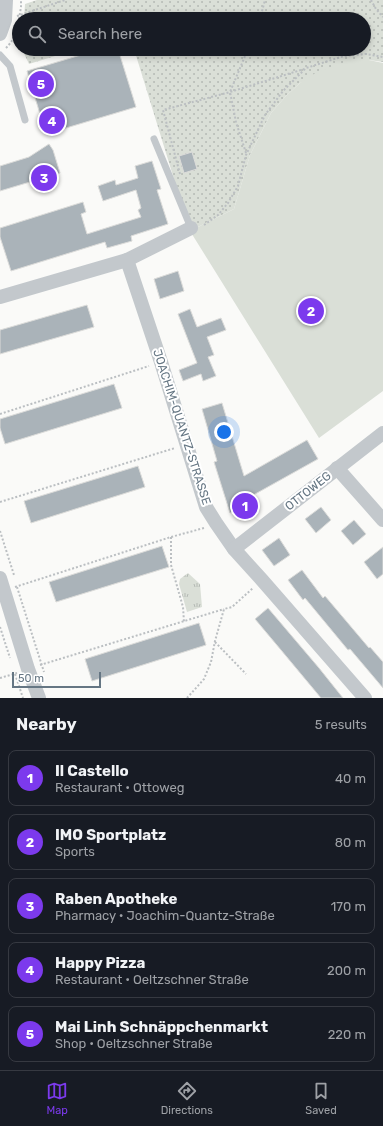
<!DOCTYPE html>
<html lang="en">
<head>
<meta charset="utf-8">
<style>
	:root { --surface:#171b24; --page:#20242c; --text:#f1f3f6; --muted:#9ea1a6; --line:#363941; --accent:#7c3aed }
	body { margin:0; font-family:Rubik,sans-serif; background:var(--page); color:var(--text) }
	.scale { position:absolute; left:12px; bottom:10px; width:89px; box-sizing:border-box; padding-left:4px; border:2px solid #657683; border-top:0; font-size:11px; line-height:14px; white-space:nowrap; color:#657683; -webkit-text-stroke:3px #fff; paint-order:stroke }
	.you { position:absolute; left:224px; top:432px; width:14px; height:14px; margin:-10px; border:3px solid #fff; border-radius:50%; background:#1a73e8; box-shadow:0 0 0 6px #1a73e833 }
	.badge { display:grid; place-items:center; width:26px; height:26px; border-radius:50%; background:var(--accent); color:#fff; font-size:13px; font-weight:700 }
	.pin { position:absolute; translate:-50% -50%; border:2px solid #fff; box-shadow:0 1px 4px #0006 }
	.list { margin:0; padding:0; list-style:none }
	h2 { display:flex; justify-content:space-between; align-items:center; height:52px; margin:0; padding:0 16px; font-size:17px }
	h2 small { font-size:13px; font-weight:400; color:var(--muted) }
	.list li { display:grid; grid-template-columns:26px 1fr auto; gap:12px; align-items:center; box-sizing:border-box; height:56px; margin:0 8px 8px; padding:0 8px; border:1px solid var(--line); border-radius:8px }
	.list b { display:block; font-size:15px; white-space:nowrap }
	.list p { margin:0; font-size:13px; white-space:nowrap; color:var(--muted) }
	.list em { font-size:13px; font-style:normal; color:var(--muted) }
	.icon { flex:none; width:22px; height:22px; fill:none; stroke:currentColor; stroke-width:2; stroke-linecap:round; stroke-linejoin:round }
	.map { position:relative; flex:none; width:383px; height:698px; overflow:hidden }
	.search { position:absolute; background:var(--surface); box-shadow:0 2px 6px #0003; left:12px; right:12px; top:12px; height:44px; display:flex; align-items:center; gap:10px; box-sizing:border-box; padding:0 14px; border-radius:22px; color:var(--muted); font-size:15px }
	.sheet { height:372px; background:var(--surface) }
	nav { display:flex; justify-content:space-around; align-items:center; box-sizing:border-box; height:56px; border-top:1px solid var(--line); background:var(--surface); font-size:11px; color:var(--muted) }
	nav a { display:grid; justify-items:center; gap:2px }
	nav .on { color:var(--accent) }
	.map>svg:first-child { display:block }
	.grass { fill:url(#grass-dots) }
	.park { fill:url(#park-tufts) }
	.garden { fill:#dadfd7 }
	.building { fill:#aab3b9; stroke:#dcdcda }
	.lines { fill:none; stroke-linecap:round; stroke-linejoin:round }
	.path { stroke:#bbbfc2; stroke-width:2; stroke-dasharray:2 2; stroke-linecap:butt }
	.lane { stroke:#c3c8cc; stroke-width:7 }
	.street { stroke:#c3c8cc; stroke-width:14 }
	.labels { text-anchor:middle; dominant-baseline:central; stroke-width:4; stroke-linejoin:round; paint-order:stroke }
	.street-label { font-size:12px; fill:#657683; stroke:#fff }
</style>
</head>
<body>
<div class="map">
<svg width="383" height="698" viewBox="0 0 383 698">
	<defs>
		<pattern id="grass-dots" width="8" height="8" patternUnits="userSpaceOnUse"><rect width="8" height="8" fill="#dadfd7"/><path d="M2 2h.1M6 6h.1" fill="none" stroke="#b4b9b4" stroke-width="1.8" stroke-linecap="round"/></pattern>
		<pattern id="park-tufts" width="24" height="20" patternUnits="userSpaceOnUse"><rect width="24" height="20" fill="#dadfd7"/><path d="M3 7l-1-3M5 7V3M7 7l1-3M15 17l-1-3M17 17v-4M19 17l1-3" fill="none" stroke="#b4b9b4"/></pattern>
	</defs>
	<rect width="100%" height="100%" fill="#fafaf8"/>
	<g class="grass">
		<polygon points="37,0 383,0 383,62 369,60 300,83 286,96 271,113 250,155 234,209 190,231 134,49 364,49 364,19 24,19 25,4"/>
		<polygon points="22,49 78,49 29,64"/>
	</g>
	<polygon class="park" points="188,573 200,584 202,607 187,612 179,584 180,579"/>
	<polygon class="garden" points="354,59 369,60 383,63 383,391 319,438 190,231 234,209 250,155 271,113 286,96 300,83 317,72"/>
	<g class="building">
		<polygon points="101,49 118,49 136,107 46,134 27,71"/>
		<polygon points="49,144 53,150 60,173 0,191 0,166 29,157"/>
		<polygon points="192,152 197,169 184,173 179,156"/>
		<polygon points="152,161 161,189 157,190 168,224 131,236 132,241 107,248 105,242 11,271 0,237 0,228 83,202 86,212 81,214 87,234 141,217 138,210 141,208 136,190 103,201 98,186 115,180 116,185 138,178 135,166"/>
		<polygon points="178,271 184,291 160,299 154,279"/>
		<polygon points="87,305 94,327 0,354 0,330"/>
		<polygon points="190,309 197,327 221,318 226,330 207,337 214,355 208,357 216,376 203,381 201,374 183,381 179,370 197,363 178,314"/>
		<polygon points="114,384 122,408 5,444 0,428 0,419"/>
		<polygon points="222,403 244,476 307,440 318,459 248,498 250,507 230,513 214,462 217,461 202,409"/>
		<polygon points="138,466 145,487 31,523 24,501"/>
		<polygon points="321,507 331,520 316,533 305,519"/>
		<polygon points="354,520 366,534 353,545 341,531"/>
		<polygon points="279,538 290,555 274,566 262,550"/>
		<polygon points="162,546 169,567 56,602 49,582"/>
		<polygon points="383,547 383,574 377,579 364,562"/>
		<polygon points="302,570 323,598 325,596 369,648 370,647 383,662 383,688 350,649 348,650 305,598 303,600 288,580"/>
		<polygon points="268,608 319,668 343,698 321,698 281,650 255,619"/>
		<polygon points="199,623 206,645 92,681 85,659"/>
	</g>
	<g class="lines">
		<g class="path">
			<polyline points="371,0 376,9 383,17"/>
			<polyline points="17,16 65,0"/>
			<polyline points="19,19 21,7 21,0"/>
			<polyline points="260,19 265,0"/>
			<path d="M6,48c7,-7 11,-15 13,-26"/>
			<polyline points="246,153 236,122 230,92 248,49"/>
			<polyline points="180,174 163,110 230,92 304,69"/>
			<polyline points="204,225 218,215 228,203 238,186 246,155 265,115 283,91 306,68 344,56 366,54 383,57"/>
			<polyline points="0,414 149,366"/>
			<polyline points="0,502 175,448"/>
			<polyline points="0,531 14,575"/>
			<polyline points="171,537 171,565 183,607 184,622"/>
			<polyline points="15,587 171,537 204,528"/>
			<polyline points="17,587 44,672"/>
			<polyline points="0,627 10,658"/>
			<polyline points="215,642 246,674"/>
			<polyline points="40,665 224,609"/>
			<polyline points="15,674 23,698"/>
			<polyline points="0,678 17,673"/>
			<polyline points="187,698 204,679 211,662 215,641 224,609 232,607 253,588"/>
		</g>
		<g class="lane">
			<polyline points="0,55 10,66 25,120"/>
			<polyline points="154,139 191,228"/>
		</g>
		<g class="street">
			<polyline points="0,34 5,20 6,0"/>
			<polyline points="127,260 191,228"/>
			<polyline points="0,297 127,260 161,362 206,507 216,523 234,549 262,580 365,698"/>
			<polyline points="337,468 383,520"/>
			<polyline points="234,549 383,433"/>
			<polyline points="0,578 28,669 39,698"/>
		</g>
	</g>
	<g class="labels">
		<g class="street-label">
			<text transform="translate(182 427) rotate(72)">JOACHIM-QUANTZ-STRASSE</text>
			<text transform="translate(308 491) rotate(-38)">OTTOWEG</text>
		</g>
	</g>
</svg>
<div class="scale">50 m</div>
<div class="you"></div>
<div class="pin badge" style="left:245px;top:506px">1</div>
<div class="pin badge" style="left:311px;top:311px">2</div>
<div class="pin badge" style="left:44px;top:178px">3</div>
<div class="pin badge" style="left:52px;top:121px">4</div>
<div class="pin badge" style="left:41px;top:84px">5</div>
<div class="search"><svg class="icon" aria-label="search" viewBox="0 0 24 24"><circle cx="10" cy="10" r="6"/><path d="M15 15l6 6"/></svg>Search here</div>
</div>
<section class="sheet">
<h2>Nearby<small>5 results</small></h2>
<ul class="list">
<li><span class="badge">1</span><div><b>Il Castello</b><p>Restaurant · Ottoweg</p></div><em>40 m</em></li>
<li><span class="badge">2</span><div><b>IMO Sportplatz</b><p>Sports</p></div><em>80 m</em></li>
<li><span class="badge">3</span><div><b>Raben Apotheke</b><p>Pharmacy · Joachim-Quantz-Straße</p></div><em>170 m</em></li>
<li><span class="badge">4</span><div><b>Happy Pizza</b><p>Restaurant · Oeltzschner Straße</p></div><em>200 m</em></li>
<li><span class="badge">5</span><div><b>Mai Linh Schnäppchenmarkt</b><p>Shop · Oeltzschner Straße</p></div><em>220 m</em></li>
</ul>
</section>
<nav>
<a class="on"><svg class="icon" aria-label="map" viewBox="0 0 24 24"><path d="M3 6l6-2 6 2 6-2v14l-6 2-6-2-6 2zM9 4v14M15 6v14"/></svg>Map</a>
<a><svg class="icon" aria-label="directions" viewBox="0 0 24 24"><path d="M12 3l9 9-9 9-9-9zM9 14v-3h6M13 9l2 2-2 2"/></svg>Directions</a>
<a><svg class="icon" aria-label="saved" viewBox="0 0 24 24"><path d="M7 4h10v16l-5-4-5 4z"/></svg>Saved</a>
</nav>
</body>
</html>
